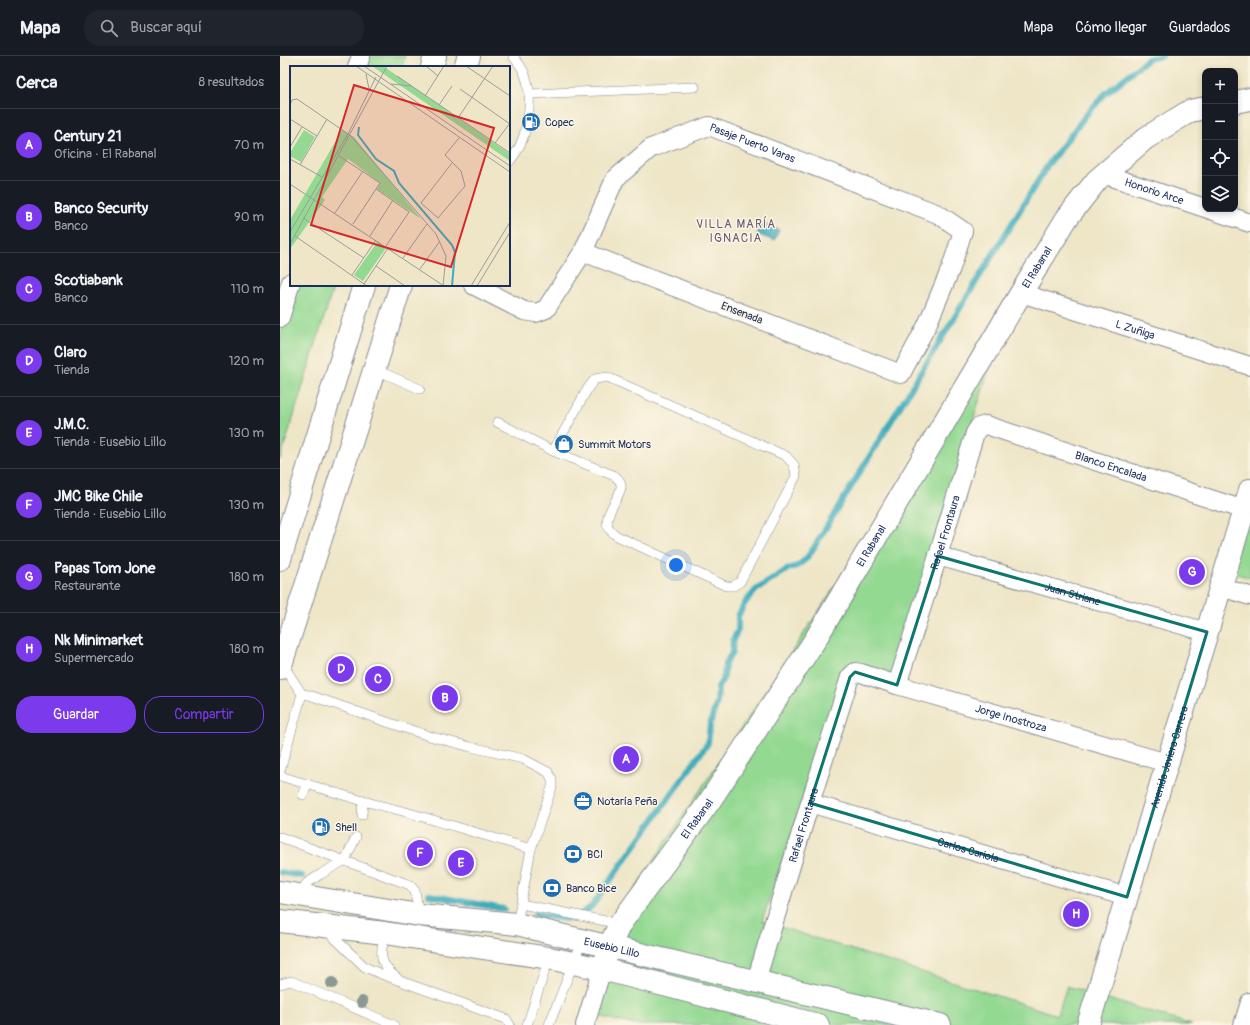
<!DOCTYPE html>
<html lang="es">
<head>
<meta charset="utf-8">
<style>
	:root { --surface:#171b24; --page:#20242c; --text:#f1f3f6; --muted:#9ea1a6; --line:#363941; --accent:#7c3aed }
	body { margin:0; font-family:Pangolin,sans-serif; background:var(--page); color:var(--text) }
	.controls { position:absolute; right:12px; top:12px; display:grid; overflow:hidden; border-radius:8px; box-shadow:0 2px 6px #0003 }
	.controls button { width:36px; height:36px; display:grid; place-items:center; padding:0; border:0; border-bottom:1px solid var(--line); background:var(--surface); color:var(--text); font:20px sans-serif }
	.you { position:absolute; left:396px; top:509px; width:14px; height:14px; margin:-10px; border:3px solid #fff; border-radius:50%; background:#1a73e8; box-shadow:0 0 0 6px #1a73e833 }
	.badge { display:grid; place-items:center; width:26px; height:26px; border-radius:50%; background:var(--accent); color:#fff; font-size:13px; font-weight:700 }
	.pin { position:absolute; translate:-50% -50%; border:2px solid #fff; box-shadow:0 1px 4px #0006 }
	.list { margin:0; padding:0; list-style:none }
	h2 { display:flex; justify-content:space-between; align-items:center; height:52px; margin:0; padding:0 16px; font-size:17px }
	h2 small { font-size:13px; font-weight:400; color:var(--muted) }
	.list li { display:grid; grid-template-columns:26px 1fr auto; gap:12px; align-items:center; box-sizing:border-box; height:72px; padding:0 16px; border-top:1px solid var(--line) }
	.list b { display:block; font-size:15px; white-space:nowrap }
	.list p { margin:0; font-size:13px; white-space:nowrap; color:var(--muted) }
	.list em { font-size:13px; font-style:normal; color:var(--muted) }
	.actions { display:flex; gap:8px; padding:12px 16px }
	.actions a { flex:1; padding:9px 0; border:1px solid var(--accent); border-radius:16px; text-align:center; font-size:14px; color:var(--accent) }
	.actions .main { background:var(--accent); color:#fff }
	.icon { flex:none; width:22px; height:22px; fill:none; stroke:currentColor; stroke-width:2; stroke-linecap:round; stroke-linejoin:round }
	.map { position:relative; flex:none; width:970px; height:969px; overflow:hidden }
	header { display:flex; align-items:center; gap:24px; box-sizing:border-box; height:56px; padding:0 20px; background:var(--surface); border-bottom:1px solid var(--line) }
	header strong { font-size:19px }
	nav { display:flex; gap:22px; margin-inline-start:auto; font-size:14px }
	.search { width:280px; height:36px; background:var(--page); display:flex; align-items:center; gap:10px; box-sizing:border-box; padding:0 14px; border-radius:16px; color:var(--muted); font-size:15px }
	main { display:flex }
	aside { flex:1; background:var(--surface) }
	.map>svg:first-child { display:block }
	.green { fill:#93d992; stroke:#578478 }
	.water { fill:#3fadbd; stroke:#2d6e8e }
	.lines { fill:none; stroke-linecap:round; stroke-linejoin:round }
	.stream { stroke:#3fadbd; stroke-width:6 }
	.lane-casing { stroke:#848a92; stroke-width:10 }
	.street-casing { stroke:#848a92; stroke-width:20 }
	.secondary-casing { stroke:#848a92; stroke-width:24 }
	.primary-casing { stroke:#848a92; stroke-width:24 }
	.lane { stroke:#fff; stroke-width:9 }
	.street { stroke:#fff; stroke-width:18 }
	.secondary { stroke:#fff; stroke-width:22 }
	.primary { stroke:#fff; stroke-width:22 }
	.tree { fill:#8a9994 }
	.marked { fill:none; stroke:#0f766e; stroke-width:3; stroke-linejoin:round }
	.labels { text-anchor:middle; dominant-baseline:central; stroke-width:3; stroke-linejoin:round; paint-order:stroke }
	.poi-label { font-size:11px; fill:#1b2f5e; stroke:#fcf5e5; text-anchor:start }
	.street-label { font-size:11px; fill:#1b2f5e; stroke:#fcf5e5 }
	.neighbourhood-label { font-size:12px; letter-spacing:1px; fill:#665c76; stroke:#fcf5e5 }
	.inset-river { fill:none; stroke:#3fadbd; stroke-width:2 }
	.inset-road { fill:none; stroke:#9a9d9d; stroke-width:1 }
	.view { fill:#d62828; fill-opacity:0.15; stroke:#d62828; stroke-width:2 }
	.inset-edge { fill:none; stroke:#1b2f5e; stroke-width:2 }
</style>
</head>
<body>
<header>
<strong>Mapa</strong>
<div class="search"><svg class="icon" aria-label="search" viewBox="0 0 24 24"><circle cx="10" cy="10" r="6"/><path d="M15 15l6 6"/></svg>Buscar aquí</div>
<nav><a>Mapa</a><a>Cómo llegar</a><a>Guardados</a></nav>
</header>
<main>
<aside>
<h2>Cerca<small>8 resultados</small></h2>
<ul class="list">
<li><span class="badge">A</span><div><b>Century 21</b><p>Oficina · El Rabanal</p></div><em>70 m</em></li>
<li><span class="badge">B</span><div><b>Banco Security</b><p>Banco</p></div><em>90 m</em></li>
<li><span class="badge">C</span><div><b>Scotiabank</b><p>Banco</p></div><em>110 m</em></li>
<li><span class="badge">D</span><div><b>Claro</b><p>Tienda</p></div><em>120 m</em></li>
<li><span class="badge">E</span><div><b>J.M.C.</b><p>Tienda · Eusebio Lillo</p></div><em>130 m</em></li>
<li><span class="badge">F</span><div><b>JMC Bike Chile</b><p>Tienda · Eusebio Lillo</p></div><em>130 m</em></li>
<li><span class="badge">G</span><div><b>Papas Tom Jone</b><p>Restaurante</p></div><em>180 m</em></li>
<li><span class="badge">H</span><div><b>Nk Minimarket</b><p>Supermercado</p></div><em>180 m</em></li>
</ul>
<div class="actions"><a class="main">Guardar</a><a>Compartir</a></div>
</aside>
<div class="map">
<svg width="970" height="969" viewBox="0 0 970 969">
	<rect width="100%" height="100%" fill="#fcf5e5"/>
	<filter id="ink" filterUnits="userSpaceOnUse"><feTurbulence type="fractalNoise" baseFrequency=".025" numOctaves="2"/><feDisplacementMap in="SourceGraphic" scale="8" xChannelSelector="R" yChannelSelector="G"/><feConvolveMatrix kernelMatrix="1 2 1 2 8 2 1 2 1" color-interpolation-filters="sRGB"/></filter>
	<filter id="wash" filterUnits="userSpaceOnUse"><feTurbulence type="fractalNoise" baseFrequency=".012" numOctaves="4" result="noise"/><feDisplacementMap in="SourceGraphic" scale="16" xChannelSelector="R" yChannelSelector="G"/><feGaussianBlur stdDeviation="0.9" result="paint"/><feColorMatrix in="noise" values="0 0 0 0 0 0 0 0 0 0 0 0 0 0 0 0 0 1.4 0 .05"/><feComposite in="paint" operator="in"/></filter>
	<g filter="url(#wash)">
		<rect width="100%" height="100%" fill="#eee6c7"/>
		<g class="green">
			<polygon points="86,0 125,0 122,11 83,11"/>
			<polygon points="16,229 54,229 0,404 0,282"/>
			<polygon points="718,284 613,623 569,611 482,865 777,959 787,930 912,969 355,969 305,957 329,872"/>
			<polygon points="970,450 970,522 947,515"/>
		</g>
		<polygon class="water" points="481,167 499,174 494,185 477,178"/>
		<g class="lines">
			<g class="stream">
				<polyline points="0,816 22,820"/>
				<polyline points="149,839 224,853"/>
				<polyline points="255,858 286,863 297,861 312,850 428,687 430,668 437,646 438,631 444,621 445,608 452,597 453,584 458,574 458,560 465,547 476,534 508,513 517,510 526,503 533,493 767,110 806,59 825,38 868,3 882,0"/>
			</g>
		</g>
	</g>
	<g filter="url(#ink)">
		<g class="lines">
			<defs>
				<g id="lane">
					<polyline points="249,38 415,31"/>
					<path d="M229,106c19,-21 26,-64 15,-90 -3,-6 -7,-11 -11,-16"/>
					<polyline points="94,313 140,333"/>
					<path d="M217,366l56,29 35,-63 7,-9 12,-2 179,79 8,9 2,11 -56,106 -7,4h-7l-109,-50c-2,-2 -6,-4 -7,-6 -10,-13 10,-31 11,-43 1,-5 -3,-8 -6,-11l-62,-25"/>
					<polyline points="22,638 29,639 107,666 149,680 191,691 243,703 268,716 272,723 272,731 251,793 237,868"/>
					<polyline points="0,715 22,638 3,609"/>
					<polyline points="0,720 83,745 126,756 251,793"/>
					<polyline points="23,739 28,728"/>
					<polyline points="82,759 83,745"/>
					<polyline points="0,781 130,829 135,835 139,859"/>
					<polyline points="19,838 27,827 41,818 65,804 76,781"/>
					<polyline points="241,848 340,868"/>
					<polyline points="47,875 85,911 101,918 226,963 230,969"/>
					<path d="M105,877c-5,22 -7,30 12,45"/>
					<polyline points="0,928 11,925 114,969"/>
					<polyline points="247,969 269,902"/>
					<polyline points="269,969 302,885"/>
				</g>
				<g id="street">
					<polyline points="77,11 81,0"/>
					<path id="s1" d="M823,118l102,34"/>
					<polyline points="928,153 970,167"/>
					<path id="s2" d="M193,229l51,26 12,2 10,-4 37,-57 32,-73 36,-31 58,-22 229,88 25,17 -12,37 -24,57 -26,49 -318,-122"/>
					<path id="s3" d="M741,237l229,73"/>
					<polyline points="0,262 11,226"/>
					<path id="s4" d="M658,500l269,76"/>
					<polyline points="941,531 970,540"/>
					<path id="s5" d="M617,629l41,-129 37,-123 4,-6 7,-2 258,85"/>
					<path id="s6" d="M530,747l317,94"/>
					<path id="s7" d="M476,925l54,-178 40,-126 5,-5 6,1 36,12 270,78"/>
					<polyline points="305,969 322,913"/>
					<polyline points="963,969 970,946"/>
				</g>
				<g id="secondary">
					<polyline points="955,46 970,43"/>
					<path id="s8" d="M0,836l139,23 98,9 26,7 397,94"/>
					<polyline points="0,865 105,877 269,902 322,913 538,969"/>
					<path id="s9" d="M322,913l7,-22 11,-23 89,-122 106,-162 206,-347 46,-75 30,-38 49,-42 44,-27 15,-3"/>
					<path id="s10" d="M808,969l162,-535"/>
				</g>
				<g id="primary">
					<polyline points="152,11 155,0"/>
					<polyline points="185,11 189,0"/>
					<polyline points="0,503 84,229"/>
					<polyline points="0,612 121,229"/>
				</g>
			</defs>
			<use href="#lane" class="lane-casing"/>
			<use href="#street" class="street-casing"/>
			<use href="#secondary" class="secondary-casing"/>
			<use href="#primary" class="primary-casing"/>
			<use href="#lane" class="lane"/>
			<use href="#street" class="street"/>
			<use href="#secondary" class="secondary"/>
			<use href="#primary" class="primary"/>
		</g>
		<g class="tree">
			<circle cx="52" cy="927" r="6"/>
			<circle cx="82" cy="946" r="6"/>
		</g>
	</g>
	<path class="marked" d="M658,500l269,76 -80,265 -317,-94 40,-126 5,-5 42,13z"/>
	<defs>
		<symbol id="fuel-disc" viewBox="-11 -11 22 22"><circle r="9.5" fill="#1f6fb2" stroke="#fcf5e5"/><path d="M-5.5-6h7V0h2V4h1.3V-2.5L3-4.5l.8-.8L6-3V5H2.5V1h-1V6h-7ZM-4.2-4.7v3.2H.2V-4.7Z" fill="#fff"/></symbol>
		<symbol id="shop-disc" viewBox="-11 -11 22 22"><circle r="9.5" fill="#1f6fb2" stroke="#fcf5e5"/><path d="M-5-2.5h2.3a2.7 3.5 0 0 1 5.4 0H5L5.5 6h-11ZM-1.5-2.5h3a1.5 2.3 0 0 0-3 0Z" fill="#fff"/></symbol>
		<symbol id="office-disc" viewBox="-11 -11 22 22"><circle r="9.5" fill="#1f6fb2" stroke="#fcf5e5"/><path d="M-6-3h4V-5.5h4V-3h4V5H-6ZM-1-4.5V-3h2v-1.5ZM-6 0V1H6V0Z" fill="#fff"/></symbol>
		<symbol id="bank-disc" viewBox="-11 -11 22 22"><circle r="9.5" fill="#1f6fb2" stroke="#fcf5e5"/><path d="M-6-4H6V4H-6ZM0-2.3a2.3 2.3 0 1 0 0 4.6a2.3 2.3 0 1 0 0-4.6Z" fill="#fff"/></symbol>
	</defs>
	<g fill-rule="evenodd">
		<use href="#fuel-disc" x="240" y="55" width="22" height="22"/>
		<use href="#shop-disc" x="273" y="377" width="22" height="22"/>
		<use href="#office-disc" x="292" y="734" width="22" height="22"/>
		<use href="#fuel-disc" x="30" y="760" width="22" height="22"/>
		<use href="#bank-disc" x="282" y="787" width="22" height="22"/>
		<use href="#bank-disc" x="261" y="821" width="22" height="22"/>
	</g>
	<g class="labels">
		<g class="poi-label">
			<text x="265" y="66">Copec</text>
			<text x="298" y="388">Summit Motors</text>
			<text x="317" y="745">Notaría Peña</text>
			<text x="55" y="771">Shell</text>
			<text x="307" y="798">BCI</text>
			<text x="286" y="832">Banco Bice</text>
		</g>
		<g class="street-label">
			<text stroke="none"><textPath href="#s2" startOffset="384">Pasaje Puerto Varas</textPath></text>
			<text stroke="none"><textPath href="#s1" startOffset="54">Honorio Arce</textPath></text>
			<text stroke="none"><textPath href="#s9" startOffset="827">El Rabanal</textPath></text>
			<text transform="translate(462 257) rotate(21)">Ensenada</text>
			<text stroke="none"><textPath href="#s3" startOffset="120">L Zuñiga</textPath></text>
			<text stroke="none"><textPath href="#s5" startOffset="410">Blanco Encalada</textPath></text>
			<text stroke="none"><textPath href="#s5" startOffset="160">Rafael Frontaura</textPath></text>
			<text stroke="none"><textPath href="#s9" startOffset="503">El Rabanal</textPath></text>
			<text stroke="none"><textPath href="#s4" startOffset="140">Juan Striane</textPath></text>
			<text stroke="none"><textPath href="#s7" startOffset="488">Jorge Inostroza</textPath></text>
			<text stroke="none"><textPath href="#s10" startOffset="280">Avenida Javiera Carrera</textPath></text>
			<text stroke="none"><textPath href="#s9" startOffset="179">El Rabanal</textPath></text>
			<text stroke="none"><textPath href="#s7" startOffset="163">Rafael Frontaura</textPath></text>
			<text stroke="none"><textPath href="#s6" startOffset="165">Carlos Cariola</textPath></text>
			<text stroke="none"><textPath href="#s8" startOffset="337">Eusebio Lillo</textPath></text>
		</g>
		<g class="neighbourhood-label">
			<text x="456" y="168">VILLA MARÍA<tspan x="456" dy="14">IGNACIA</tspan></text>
		</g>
	</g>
	<g transform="translate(10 10)">
		<rect width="220" height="220" fill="#eee6c7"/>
		<path d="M82,0h11l127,88v7zM14,64l11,7 -14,25 -11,-6v-3zM52,64l12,7 67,82 -44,-30 3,-6 -32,-24 -26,38 3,3 -35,49v-29zM88,175l8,7 -23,33 -9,-6z" fill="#93d992"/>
		<path class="inset-river" d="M69,61l-1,8 18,24 18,12 5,12 53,62 3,7 -3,34"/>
		<path class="inset-road" d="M66,0l154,106M74,0l146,100M136,0l12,10M176,0l44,30M76,8l3,15M107,10l113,77M101,18l20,2M170,23l50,35M135,30l19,-30M0,39l2,-5 5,-1 54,37 85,98 10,22 -3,30M149,39l13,-19M168,52l35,-52M0,53l27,17M205,77l15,-20M0,81l12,-20M49,90l41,27 -27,41M0,93l32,18M162,97l-31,40 17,15 27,-32 -4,-15 -16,-16 14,-17M10,99l27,-46M0,118l154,102M86,123l33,23 -23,34M45,147l28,-42M13,152l61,40M0,166l58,-98 28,-57M5,170l72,50M80,170l23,-36M0,178l97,-178M113,192l24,-34M86,200l29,20M130,203l20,-28M62,209l24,-35M74,218l24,-36M181,220l39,-64M187,220l33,-54"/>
		<path class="view" d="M64,19l140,43 -43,139 -140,-42z"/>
		<rect width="220" height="220" class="inset-edge"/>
	</g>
</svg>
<div class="controls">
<button>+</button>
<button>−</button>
<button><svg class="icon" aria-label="locate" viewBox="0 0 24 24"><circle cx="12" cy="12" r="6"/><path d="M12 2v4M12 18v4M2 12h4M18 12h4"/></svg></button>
<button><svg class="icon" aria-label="layers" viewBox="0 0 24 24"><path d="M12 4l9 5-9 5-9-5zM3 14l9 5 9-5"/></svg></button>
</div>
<div class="you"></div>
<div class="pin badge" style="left:346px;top:703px">A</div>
<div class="pin badge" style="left:165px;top:642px">B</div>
<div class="pin badge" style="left:98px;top:623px">C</div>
<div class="pin badge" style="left:61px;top:613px">D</div>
<div class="pin badge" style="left:181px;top:807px">E</div>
<div class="pin badge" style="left:140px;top:797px">F</div>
<div class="pin badge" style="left:912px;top:516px">G</div>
<div class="pin badge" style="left:796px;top:858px">H</div>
</div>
</main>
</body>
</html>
